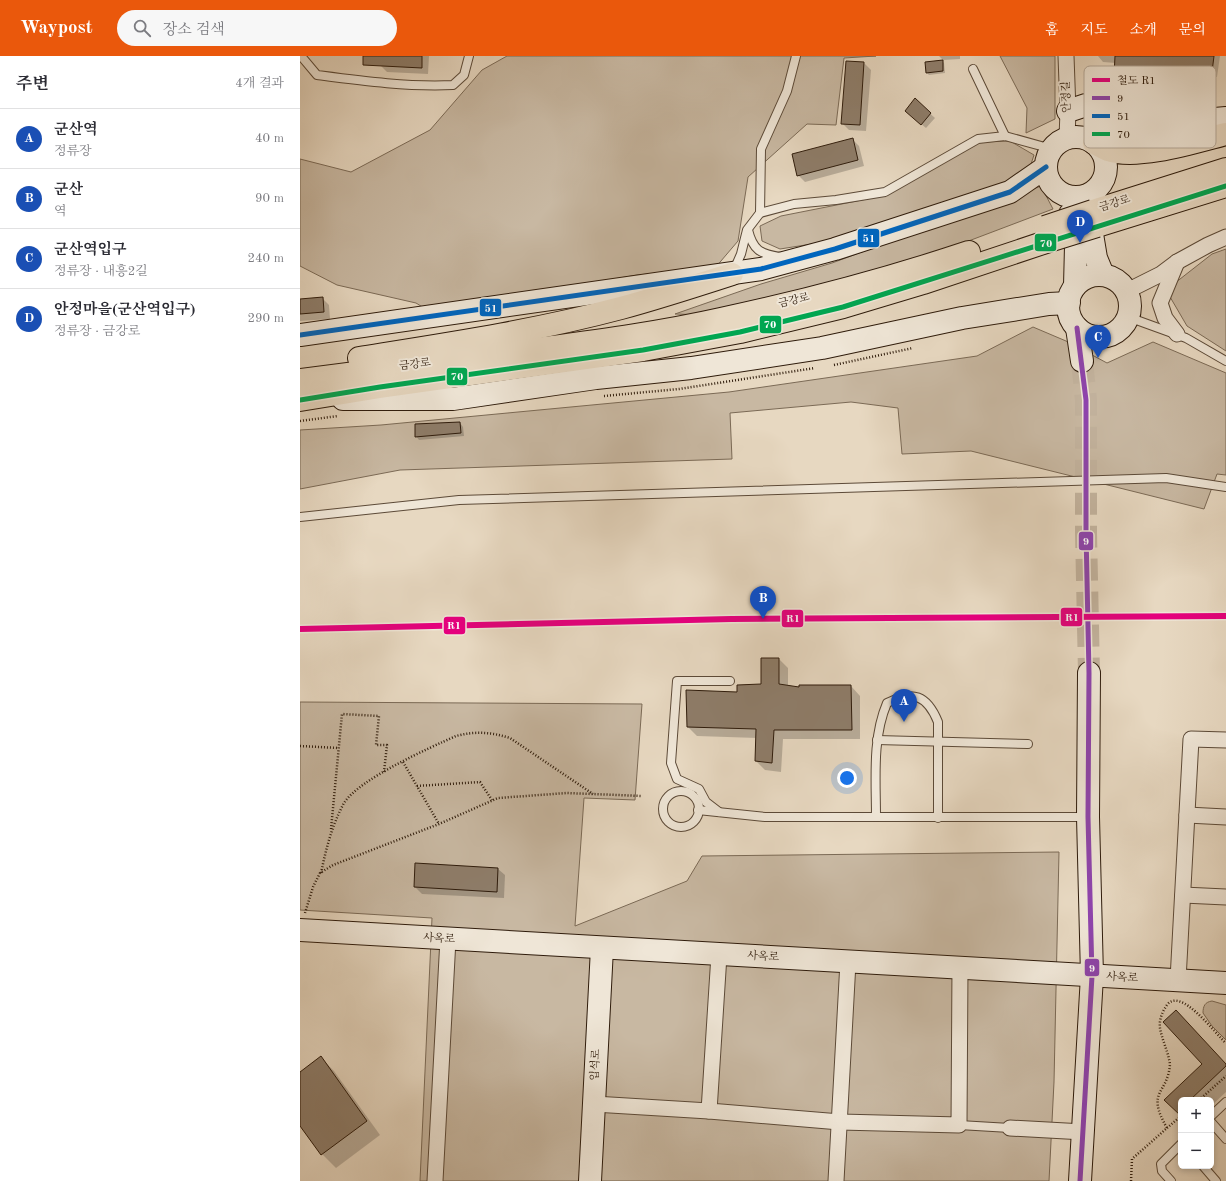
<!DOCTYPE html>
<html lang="ko">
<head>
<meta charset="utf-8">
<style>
	:root { --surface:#fff; --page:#f7f7f7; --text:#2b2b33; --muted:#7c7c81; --line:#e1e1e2; --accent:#ea580c }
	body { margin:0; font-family:"Old Standard TT","Noto Serif KR",serif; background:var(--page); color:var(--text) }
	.controls { position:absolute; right:12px; bottom:12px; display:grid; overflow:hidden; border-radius:6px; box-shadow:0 2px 6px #0003 }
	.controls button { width:36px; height:36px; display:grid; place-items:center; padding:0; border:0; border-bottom:1px solid var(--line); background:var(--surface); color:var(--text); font:20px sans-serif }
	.you { position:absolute; left:547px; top:722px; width:14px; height:14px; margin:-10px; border:3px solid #fff; border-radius:50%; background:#1a73e8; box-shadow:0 0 0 6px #1a73e833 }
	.badge { display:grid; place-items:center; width:26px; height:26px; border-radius:50%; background:var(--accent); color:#fff; font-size:13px; font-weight:700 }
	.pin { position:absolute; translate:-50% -33px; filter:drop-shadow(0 1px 2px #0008) }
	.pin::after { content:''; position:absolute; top:21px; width:14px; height:12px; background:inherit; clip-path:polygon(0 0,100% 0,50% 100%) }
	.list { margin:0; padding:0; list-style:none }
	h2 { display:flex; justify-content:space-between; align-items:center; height:52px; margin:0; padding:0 16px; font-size:17px }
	h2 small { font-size:13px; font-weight:400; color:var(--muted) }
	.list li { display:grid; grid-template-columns:26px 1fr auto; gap:12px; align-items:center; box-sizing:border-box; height:60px; padding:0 16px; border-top:1px solid var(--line) }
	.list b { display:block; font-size:15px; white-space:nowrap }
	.list p { margin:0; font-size:13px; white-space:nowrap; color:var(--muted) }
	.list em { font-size:13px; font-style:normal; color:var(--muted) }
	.icon { flex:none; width:22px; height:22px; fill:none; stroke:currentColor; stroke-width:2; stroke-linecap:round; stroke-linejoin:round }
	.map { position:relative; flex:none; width:926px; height:1125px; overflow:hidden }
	header { display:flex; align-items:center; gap:24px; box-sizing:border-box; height:56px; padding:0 20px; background:var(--accent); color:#fff }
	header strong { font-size:19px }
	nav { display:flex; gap:22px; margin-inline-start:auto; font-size:14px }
	.search { width:280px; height:36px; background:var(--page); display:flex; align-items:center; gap:10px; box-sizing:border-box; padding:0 14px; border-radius:22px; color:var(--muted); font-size:15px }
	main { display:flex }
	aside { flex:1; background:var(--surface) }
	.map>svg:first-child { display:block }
	.green { fill:#c8b8a2; stroke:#7b6a56 }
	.shadow { fill:#0003 }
	.building { fill:#8e7d6a; stroke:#2e1b0b }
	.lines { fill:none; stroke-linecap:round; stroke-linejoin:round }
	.secondary-tunnel { stroke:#c2b29d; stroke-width:22; stroke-dasharray:22 11; stroke-linecap:butt }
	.lane-casing { stroke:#5c4a38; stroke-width:10 }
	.street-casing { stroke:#5c4a38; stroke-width:17 }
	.secondary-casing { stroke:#2e1b0b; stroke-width:24 }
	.highway-casing { stroke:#2e1b0b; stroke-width:24 }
	.path { stroke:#2e1b0b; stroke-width:2.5; stroke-dasharray:1 2; stroke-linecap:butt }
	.lane { stroke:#efe6d7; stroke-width:8 }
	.street { stroke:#efe6d7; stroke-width:15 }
	.secondary { stroke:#efe6d7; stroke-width:22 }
	.highway { stroke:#e7d8c1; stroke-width:22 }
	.highway-bridge-casing { stroke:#2e1b0b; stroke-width:24; stroke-linecap:butt }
	.highway-bridge { stroke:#e7d8c1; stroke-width:22 }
	.bus-1-casing { stroke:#efe6d7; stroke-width:8 }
	.bus-2-casing { stroke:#efe6d7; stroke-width:8 }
	.bus-3-casing { stroke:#efe6d7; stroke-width:8 }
	.bus-1 { stroke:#8e44ad; stroke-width:5 }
	.bus-2 { stroke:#0065bd; stroke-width:5 }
	.bus-3 { stroke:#00a651; stroke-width:5 }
	.rail-1-casing { stroke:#efe6d7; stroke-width:9 }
	.rail-1 { stroke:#e5007d; stroke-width:6 }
	.labels { text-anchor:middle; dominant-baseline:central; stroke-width:4; stroke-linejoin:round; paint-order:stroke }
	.street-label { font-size:11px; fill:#2e1b0b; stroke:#efe6d7 }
	.key { fill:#efe6d7; stroke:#b5a99a; stroke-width:1 }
	.key-label { font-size:11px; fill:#2e1b0b }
	.line-badge { stroke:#efe6d7; stroke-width:1.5 }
	.badge-label { font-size:11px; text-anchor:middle; font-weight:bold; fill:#fff }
</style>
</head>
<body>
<header>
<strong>Waypost</strong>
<div class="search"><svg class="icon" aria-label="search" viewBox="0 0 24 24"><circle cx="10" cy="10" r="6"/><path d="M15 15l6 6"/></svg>장소 검색</div>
<nav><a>홈</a><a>지도</a><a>소개</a><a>문의</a></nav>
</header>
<main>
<aside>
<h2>주변<small>4개 결과</small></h2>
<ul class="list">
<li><span class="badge" style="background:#1a4fb4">A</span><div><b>군산역</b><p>정류장</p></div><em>40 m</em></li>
<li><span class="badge" style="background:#1a4fb4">B</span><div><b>군산</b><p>역</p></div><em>90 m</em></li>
<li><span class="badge" style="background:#1a4fb4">C</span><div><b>군산역입구</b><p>정류장 · 내흥2길</p></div><em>240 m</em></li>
<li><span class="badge" style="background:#1a4fb4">D</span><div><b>안정마을(군산역입구)</b><p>정류장 · 금강로</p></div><em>290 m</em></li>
</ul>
</aside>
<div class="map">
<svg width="926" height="1125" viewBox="0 0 926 1125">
	<rect width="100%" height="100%" fill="#e7d8c1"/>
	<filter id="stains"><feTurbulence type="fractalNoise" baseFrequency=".005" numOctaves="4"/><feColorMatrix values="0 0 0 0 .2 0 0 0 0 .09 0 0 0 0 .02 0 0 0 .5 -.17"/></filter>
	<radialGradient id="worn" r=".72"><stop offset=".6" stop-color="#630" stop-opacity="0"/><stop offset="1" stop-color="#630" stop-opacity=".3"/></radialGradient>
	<g class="green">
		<polygon points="207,0 576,0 544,2 536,69 507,68 448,121 438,185 415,212 337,219 129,255 116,247 37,229 0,210 0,103 51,116 130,74 182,14"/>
		<polygon points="700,0 755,0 755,63 726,77 727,52"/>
		<polygon points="710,85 734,99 728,117 678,139 518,187 480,193 462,185 460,170 481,160 582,140 679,86"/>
		<polygon points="741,130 753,153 621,203 405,259 375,258 461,228 532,207"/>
		<polygon points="926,193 926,295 887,270 866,234 912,198"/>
		<polygon points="733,271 766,285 807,307 853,286 926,317 926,419 917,418 904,453 671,395 602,398 598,352 551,346 430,357 432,403 100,414 0,433 0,374 81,369 429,336 677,300"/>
		<polygon points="0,646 342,648 335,744 284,742 275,870 387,825 402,800 759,796 754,1026 749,1125 120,1125 132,862 0,854"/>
		<path d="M912,945l14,4v35l-14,-14 -9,-13c0,-7 2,-11 9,-12z"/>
	</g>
	<g class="shadow">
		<polygon points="80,0 129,0 128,18 87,16 80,9"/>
		<polygon points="639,0 660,0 660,3 643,4"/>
		<polygon points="798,0 920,0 917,21 876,15 874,32 820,25 815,20 816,7 803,6"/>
		<polygon points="642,5 644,7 645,17 629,19 627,17"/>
		<polygon points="564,7 571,14 566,75 549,74 542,67"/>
		<polygon points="615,44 635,62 626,72 610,59"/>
		<polygon points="552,83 559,90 564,110 505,126 498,119"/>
		<polygon points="22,242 29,249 30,263 0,265 0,244"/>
		<polygon points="160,367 163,371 164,380 119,384 116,380"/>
		<polygon points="479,603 488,612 488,630 500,632 551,630 560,640 560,683 483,683 481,716 465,714 456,705 457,682 397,680 388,671 438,637 462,629"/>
		<polygon points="116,808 198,813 205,819 204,842 122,838 115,831"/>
		<polygon points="21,1002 34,1015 80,1079 36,1112 22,1098 0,1068 0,1017"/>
		<polygon points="926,1008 926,1036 911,1050 911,1044 881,1044 881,1059 866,1043"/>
	</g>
	<g class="building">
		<polygon points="63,0 122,0 122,12 63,9"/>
		<polygon points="815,0 914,0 912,16 871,11 869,27 814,20"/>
		<polygon points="643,4 643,15 626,17 625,6"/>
		<polygon points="546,5 564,6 560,69 541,68"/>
		<polygon points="615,42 631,57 621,69 605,55"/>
		<polygon points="553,82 558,104 497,120 492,98"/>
		<polygon points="23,241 24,256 0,258 0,243"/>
		<polygon points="160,366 161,377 115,381 115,368"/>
		<polygon points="461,602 479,602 479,628 499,631 499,629 551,629 552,674 474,674 472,707 455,705 456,673 387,671 386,634 437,636 437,629 461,628"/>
		<polygon points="115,807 198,812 197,836 114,831"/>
		<polygon points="876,954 926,1008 926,1010 890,1044 881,1044 881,1060 864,1044 902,1008 863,966"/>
		<polygon points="21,1000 67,1065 21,1099 0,1070 0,1016"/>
	</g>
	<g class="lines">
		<polyline class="secondary-tunnel" points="782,305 786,344 786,477 789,617"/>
		<defs>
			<g id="lane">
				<path d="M1,0l16,19c46,6 90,12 136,10l11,-10 5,-19"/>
				<polyline points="673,13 705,80"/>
				<polyline points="460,157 494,148 536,144 585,136 678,83 705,80 752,93"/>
				<path d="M448,174c5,20 12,24 32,27"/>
				<polyline points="434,214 441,198 447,174 460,157 461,93 487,35 496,0"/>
				<polyline points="828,261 886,282 926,305"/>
				<polyline points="0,461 159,444 866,422 926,431"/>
				<polyline points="577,684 728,688"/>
				<circle cx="381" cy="753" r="18"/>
				<polyline points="398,754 465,761 787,761"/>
				<polyline points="419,756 406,746 399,733 377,723 371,707 377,625 430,625"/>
				<path d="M576,761c0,-38 -4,-79 11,-114 26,-13 40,-8 51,19v96"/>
				<polyline points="911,1060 926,1046"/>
				<polyline points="911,1066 926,1083"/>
				<polyline points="659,1069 710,1072"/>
				<polyline points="903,1110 916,1125"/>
				<polyline points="871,1125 862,1115 861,1108 881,1088"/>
			</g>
			<g id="street">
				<polyline points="766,0 768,55 767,82"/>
				<polyline points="877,206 860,247 865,262 877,278"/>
				<polyline points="827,235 861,218 877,206 908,189 926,181"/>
				<polyline points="887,759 926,761"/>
				<polyline points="883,839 926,841"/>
				<polyline points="419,899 409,1055 540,1066 659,1069 660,911"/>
				<polyline points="878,924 891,683 926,684"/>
				<polyline points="294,1048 409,1055"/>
				<polyline points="710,1072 784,1076"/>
				<polyline points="135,1125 148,883"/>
				<polyline points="536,1125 548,906"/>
			</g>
			<g id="secondary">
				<polyline points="768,55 786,49 812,50 870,67 926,62"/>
				<circle cx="776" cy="111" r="30"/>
				<polyline points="788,154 796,202 803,219"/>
				<polyline points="770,158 776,190 775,230"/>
				<circle cx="799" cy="250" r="31"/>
				<polyline points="777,272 782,305"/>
				<polyline points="0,279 461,213 535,193 710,136 746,111"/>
				<polyline points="43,343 153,343 296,322 391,312 522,292 662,262 749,248 769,247"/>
				<polyline points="0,874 926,927"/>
				<polyline points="290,1125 302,892"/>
				<polyline points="780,1125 792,920 788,761 789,617"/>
			</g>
			<g id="highway">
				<path d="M794,87c4,2 9,5 14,7 30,10 87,-8 118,-16"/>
				<polyline points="793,155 926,113"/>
				<polyline points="797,170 926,130"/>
				<path d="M59,302c88,-14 176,-27 262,-50 37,-10 74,-22 111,-34"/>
				<path d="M0,324c82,-10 163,-21 245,-32 59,-8 118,-16 176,-29 84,-18 167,-40 248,-67"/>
				<polyline points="0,344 80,331 343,294 440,276 543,251 623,227 749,185"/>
			</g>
		</defs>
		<use href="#lane" class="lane-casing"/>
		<use href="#street" class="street-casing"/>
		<use href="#secondary" class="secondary-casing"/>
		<use href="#highway" class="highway-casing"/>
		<g class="path">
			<polyline points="534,309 613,292"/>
			<polyline points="304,340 379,333 515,312"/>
			<polyline points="0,365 38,360"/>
			<polyline points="0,690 39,692"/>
			<polyline points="103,706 139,768"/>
			<polyline points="117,730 180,726 192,744"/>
			<polyline points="31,773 42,658 79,660 76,689 87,689 84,716"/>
			<path d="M21,817c5,-24 11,-48 23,-70 15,-24 85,-55 112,-67 19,-5 35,-4 54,2l83,56"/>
			<polyline points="5,857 13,831 20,817 33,809 139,768 198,742 267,737 342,740"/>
			<polyline points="899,1044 926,1020"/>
			<polyline points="867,1072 881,1060"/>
			<path d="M831,1125l1,-22 35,-31c-22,-38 1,-33 3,-64 -2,-13 -8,-24 -10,-36 -1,-8 2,-16 7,-23 14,-19 49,30 59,38"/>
		</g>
		<use href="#lane" class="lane"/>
		<use href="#street" class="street"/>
		<use href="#secondary" class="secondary"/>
		<use href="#highway" class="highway"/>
		<defs>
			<g id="highway-bridge">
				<polyline points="745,171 793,155"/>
				<polyline points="752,184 797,170"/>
			</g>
		</defs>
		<use href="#highway-bridge" class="highway-bridge-casing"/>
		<use href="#highway-bridge" class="highway-bridge"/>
		<defs>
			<polyline id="bus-1" points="777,272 786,344 786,477 789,617 788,761 792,920 780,1125"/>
			<polyline id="bus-2" points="0,279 461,213 535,193 710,136 746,111"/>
			<polyline id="bus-3" points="0,344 80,331 343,294 440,276 543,251 926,130"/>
		</defs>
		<use href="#bus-1" class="bus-1-casing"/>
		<use href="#bus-2" class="bus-2-casing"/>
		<use href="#bus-3" class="bus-3-casing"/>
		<use href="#bus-1" class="bus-1"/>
		<use href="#bus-2" class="bus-2"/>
		<use href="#bus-3" class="bus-3"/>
		<defs>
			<polyline id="rail-1" points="0,573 431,563 926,560"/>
		</defs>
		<use href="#rail-1" class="rail-1-casing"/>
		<use href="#rail-1" class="rail-1"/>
	</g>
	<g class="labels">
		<g class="street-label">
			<text transform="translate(767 41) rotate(-92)">안정길</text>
			<text transform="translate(815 148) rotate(-18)">금강로</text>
			<text transform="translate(494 245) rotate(-14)">금강로</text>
			<text transform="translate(115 309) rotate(-7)">금강로</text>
			<text transform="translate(139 883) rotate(3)">사옥로</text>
			<text transform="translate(463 901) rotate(3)">사옥로</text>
			<text transform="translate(822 922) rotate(3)">사옥로</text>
			<text transform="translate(296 1009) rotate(-87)">입석로</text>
		</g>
	</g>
	<rect x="784" y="10" width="132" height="82" rx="6" class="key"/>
	<rect x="792" y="22" width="18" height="4" fill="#e5007d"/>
	<rect x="792" y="40" width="18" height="4" fill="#8e44ad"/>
	<rect x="792" y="58" width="18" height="4" fill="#0065bd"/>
	<rect x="792" y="76" width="18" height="4" fill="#00a651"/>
	<g class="key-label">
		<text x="817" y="28">철도 R1</text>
		<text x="817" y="46">9</text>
		<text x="817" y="64">51</text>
		<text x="817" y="82">70</text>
	</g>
	<g class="line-badge">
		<rect x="557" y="172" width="23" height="20" rx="4" fill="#0065bd"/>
		<rect x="734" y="177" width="23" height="19" rx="4" fill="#00a651"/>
		<rect x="179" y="242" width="23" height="19" rx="4" fill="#0065bd"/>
		<rect x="459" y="259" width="23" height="19" rx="4" fill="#00a651"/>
		<rect x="146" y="311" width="22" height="19" rx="4" fill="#00a651"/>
		<rect x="778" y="475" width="16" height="20" rx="4" fill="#8e44ad"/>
		<rect x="760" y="551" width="23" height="20" rx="4" fill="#e5007d"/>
		<rect x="481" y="553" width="23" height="19" rx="4" fill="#e5007d"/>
		<rect x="143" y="560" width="23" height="19" rx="4" fill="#e5007d"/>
		<rect x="784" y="902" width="16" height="19" rx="4" fill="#8e44ad"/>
	</g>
	<g class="badge-label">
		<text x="569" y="186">51</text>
		<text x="746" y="191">70</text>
		<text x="191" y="256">51</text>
		<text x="470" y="272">70</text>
		<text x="157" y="324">70</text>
		<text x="786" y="489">9</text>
		<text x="772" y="565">R1</text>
		<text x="493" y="566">R1</text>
		<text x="154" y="573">R1</text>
		<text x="792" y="916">9</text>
	</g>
	<rect width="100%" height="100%" filter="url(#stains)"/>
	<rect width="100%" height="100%" fill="url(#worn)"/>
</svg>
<div class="controls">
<button>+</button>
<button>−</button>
</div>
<div class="you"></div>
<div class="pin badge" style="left:604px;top:666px;background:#1a4fb4">A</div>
<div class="pin badge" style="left:463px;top:563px;background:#1a4fb4">B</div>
<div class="pin badge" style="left:798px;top:302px;background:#1a4fb4">C</div>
<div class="pin badge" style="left:780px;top:187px;background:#1a4fb4">D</div>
</div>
</main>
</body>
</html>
